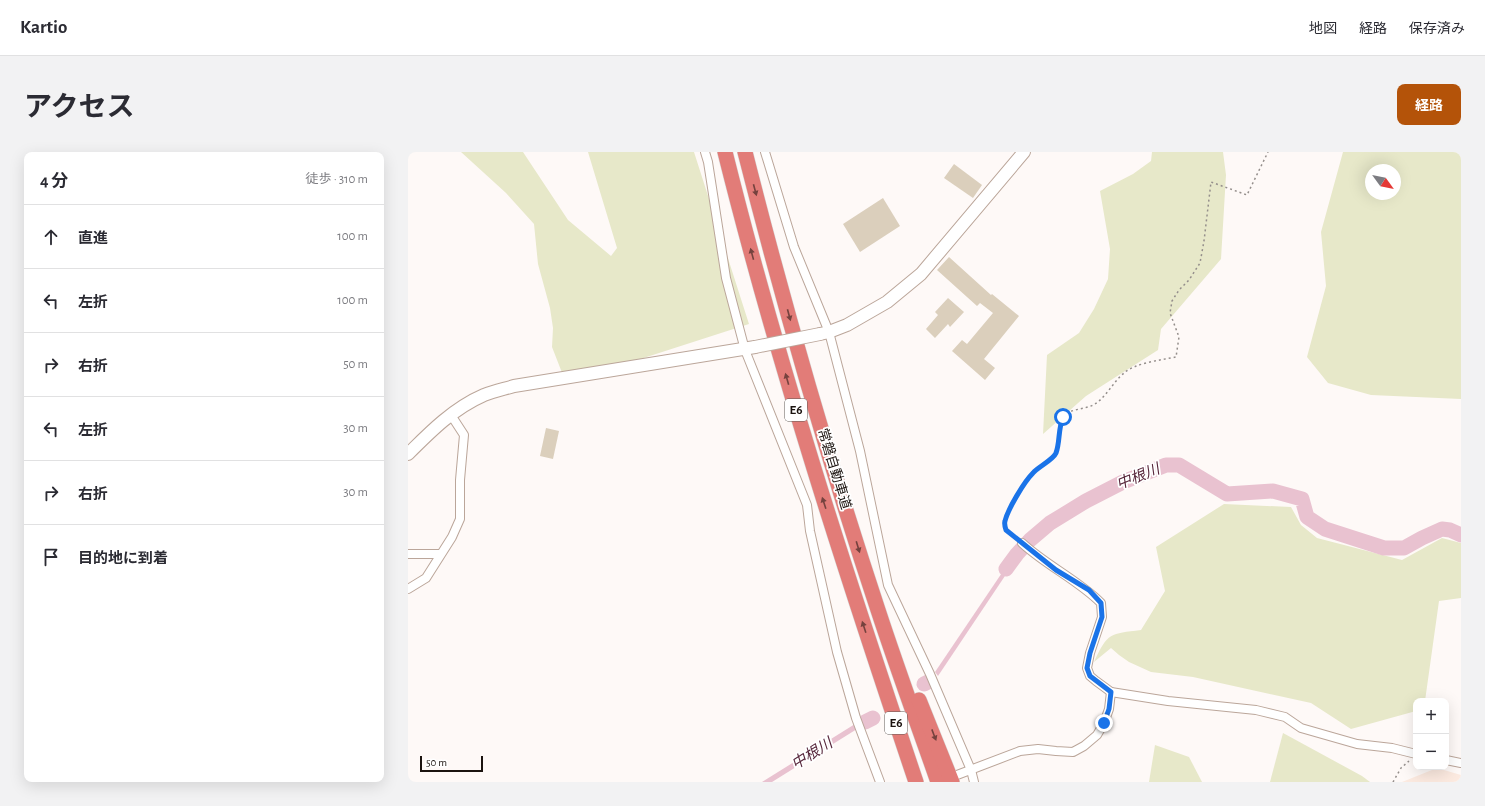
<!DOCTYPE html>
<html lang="ja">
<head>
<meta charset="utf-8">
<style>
	:root { --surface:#fff; --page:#f2f2f3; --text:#2b2b33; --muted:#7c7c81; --line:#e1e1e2; --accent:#b45309 }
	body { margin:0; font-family:"Alegreya Sans","Noto Sans JP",sans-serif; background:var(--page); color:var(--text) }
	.controls { position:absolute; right:12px; bottom:12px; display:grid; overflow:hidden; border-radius:8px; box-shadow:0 4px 16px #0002 }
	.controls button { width:36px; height:36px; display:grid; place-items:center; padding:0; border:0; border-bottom:1px solid var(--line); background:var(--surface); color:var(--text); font:20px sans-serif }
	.compass { position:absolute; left:957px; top:12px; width:36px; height:36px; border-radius:50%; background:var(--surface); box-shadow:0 4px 16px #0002; rotate:123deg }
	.scale { position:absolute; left:12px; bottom:10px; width:63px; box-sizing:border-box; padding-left:4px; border:2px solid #1b130f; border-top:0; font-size:11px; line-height:14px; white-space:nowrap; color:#1b130f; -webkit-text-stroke:3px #fff; paint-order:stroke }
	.stop { position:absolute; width:12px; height:12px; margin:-9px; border:3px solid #1a73e8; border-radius:50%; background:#fff }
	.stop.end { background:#1a73e8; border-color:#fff; box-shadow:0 1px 4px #0008 }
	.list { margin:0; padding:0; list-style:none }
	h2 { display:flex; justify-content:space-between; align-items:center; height:52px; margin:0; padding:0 16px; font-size:17px }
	h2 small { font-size:13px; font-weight:400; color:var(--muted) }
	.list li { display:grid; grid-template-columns:26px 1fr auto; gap:12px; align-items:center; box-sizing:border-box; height:64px; padding:0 16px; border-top:1px solid var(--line) }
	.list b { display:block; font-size:15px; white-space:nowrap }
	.list em { font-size:13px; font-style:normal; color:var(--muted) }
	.icon { flex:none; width:22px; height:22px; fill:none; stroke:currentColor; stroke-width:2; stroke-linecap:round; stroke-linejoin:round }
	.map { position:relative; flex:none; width:1053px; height:630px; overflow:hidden; border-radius:8px }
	header { display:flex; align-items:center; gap:24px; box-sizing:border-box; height:56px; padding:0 20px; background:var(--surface); border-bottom:1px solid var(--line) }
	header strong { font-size:19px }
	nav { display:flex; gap:22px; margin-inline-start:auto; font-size:14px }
	.intro { display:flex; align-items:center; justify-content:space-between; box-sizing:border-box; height:96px; padding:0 24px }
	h1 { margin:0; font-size:28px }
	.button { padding:10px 18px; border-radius:8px; background:var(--accent); color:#fff; font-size:14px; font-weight:700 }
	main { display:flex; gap:24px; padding:0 24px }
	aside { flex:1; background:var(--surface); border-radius:8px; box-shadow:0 4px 16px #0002 }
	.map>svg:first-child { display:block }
	.built { fill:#fceae0 }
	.green { fill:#e7e8c9; fill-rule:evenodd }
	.water { fill:#e9c2d0 }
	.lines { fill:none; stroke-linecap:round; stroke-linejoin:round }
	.river { stroke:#e9c2d0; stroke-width:15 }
	.building { fill:#dbcfbc }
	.street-casing { stroke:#bba69a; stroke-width:10 }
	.secondary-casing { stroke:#bba69a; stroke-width:14 }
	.highway-casing { stroke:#d6d5d4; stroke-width:16 }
	.path { stroke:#948e8b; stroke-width:1.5; stroke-dasharray:2 3; stroke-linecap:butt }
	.street { stroke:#fff; stroke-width:8 }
	.secondary { stroke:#fff; stroke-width:12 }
	.highway { stroke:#e27c78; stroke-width:15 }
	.secondary-bridge-casing { stroke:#bba69a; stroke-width:14; stroke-linecap:butt }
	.secondary-bridge { stroke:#fff; stroke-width:12 }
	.oneway { fill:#75423e }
	.route { stroke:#1a73e8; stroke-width:5 }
	.labels { text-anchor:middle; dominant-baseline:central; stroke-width:3.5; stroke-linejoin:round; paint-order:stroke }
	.shield { fill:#fff; stroke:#5f5a57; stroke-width:1 }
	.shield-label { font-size:13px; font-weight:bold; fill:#1b130f }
	.street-label { font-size:14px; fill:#1b130f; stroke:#fff }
	.water-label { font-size:15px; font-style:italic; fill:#56253a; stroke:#fff }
</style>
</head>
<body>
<header>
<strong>Kartio</strong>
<nav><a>地図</a><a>経路</a><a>保存済み</a></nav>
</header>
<div class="intro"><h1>アクセス</h1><a class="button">経路</a></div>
<main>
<aside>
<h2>4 分<small>徒歩 · 310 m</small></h2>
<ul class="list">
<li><svg class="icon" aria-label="ahead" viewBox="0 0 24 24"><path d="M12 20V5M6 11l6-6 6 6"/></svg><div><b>直進</b></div><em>100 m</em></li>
<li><svg class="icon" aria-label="left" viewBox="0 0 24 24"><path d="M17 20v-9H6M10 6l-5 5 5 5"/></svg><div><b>左折</b></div><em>100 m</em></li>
<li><svg class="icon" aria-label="right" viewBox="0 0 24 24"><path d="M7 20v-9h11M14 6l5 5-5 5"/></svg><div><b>右折</b></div><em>50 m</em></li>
<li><svg class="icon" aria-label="left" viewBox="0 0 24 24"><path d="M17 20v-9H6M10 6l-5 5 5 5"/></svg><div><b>左折</b></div><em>30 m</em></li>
<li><svg class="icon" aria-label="right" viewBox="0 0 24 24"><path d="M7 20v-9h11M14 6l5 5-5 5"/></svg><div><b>右折</b></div><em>30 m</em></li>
<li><svg class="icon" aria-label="arrive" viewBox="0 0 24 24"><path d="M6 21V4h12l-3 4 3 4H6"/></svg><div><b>目的地に到着</b></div></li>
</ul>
</aside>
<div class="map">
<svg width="1053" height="630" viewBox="0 0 1053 630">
	<rect width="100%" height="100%" fill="#fef9f7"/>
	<polygon class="built" points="1029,616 1053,623 1053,630 994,630"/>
	<g class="green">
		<polygon points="53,0 115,0 160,68 203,104 209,96 180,0 286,0 341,172 158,231 144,195 145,176 142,156 130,112 126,72 98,41"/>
		<polygon points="744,0 815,0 818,23 813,107 753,177 750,198 678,244 635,282 639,203 671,181 686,157 700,127 702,97 692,39 725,22 743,9"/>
		<path d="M935,0h118v247l-90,-4 -43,-12 -21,-26 19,-71 -5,-54zM963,18h24v24h-24z"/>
		<path d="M816,352l67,3 10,18 16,13 85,22 40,-22 19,5v55l-22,3 -14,100h-9v10l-65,18 -40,-26 -118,-26 -42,-5 -22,-10 -10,-7 -8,-7 -17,14c14,-30 16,-28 47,-32l24,-39 -9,-44z"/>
		<polygon points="875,581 954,624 962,630 862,630"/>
		<polygon points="747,593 781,605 794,630 741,630"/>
	</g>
	<g class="water">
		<polygon points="608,400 611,403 530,524 527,520"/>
		<polygon points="447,572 449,577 364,630 354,630"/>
	</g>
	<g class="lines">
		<g class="river">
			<polyline points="598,417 609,402 622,388 642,371 678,349 715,330 758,313 771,313 819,342 865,339 894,347 899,365 917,377 976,396 996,396 1014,386 1034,377 1042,378 1053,383"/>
			<polyline points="516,532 520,530"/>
			<polyline points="457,570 465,566"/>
		</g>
	</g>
	<g class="building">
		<polygon points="546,12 574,33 565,46 536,26"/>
		<polygon points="475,46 492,74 452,100 435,72"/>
		<polygon points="541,105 583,143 584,142 611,164 576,207 587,216 577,228 544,199 554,188 559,192 585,161 572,151 569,154 529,118"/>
		<polygon points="540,146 556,160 542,175 540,172 527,186 518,177 530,163 527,160"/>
		<polygon points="138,276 151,279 145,307 132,304"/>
	</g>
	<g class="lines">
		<defs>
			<g id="street">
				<polyline points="297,0 300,10 318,126 337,198 399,353 402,379 429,500 448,566 472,630"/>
				<polyline points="357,0 386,95 421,180 452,299 480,433 522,522 563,618 566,630"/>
				<path d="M614,391c25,23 56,37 79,60l1,14 -12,36 -3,15 3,8 6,5 15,11 57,9 88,9 29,7 16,11 56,16 35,4 24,6"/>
				<polyline points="0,402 32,402"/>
				<polyline points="0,437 18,426 44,385 52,367 52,328 56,283 43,263"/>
				<polyline points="1038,608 1053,611"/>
				<polyline points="549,623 612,599 630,597 648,599 665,600 676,594 689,583 696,571 701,557 703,540"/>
			</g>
			<g id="secondary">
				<polyline points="412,182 421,180 439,173 479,150 513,122 616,0"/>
				<path d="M0,302c23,-23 46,-46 76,-59 10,-4 20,-6 30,-9l241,-39"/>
			</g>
			<g id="highway">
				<path d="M317,0c53,213 121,422 191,630"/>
				<path d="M337,0c39,154 83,307 133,458 19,58 40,115 60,172"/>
				<polyline points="511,548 544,630"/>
			</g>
		</defs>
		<use href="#street" class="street-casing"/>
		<use href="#secondary" class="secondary-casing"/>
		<use href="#highway" class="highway-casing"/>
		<g class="path">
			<path d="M607,386l-9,-7c-1,-3 -2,-7 -1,-9 3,-13 18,-39 27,-48 6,-8 18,-12 23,-20 7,-10 0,-28 9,-38 7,-8 21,-6 31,-12 12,-8 18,-22 29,-31 11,-10 37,-13 52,-16l3,-20 -9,-24 2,-12 7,-11 10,-10 11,-17 4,-22 7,-59 36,13 21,-43"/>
			<polyline points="985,630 993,616 1001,609"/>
		</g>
		<use href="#street" class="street"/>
		<use href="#secondary" class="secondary"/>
		<use href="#highway" class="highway"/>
		<defs>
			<polyline id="secondary-bridge" points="347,195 412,182"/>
		</defs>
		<use href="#secondary-bridge" class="secondary-bridge-casing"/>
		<use href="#secondary-bridge" class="secondary-bridge"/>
	</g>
	<defs><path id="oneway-solid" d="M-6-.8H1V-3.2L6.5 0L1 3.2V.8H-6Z"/></defs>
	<g class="oneway">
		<use href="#oneway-solid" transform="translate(347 38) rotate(75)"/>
		<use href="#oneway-solid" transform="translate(344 102) rotate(-105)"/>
		<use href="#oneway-solid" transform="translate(381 163) rotate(75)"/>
		<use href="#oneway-solid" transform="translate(379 227) rotate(-106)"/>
		<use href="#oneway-solid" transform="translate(416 351) rotate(-108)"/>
		<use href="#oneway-solid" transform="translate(450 395) rotate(73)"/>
		<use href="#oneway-solid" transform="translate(456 475) rotate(-108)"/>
		<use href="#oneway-solid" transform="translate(526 583) rotate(69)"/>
	</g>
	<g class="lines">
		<path class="route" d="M655,265c-5,12 -3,26 -7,36 -3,7 -18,14 -23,20 -9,9 -25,36 -28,48 -1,3 0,6 1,9l50,40 33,20 12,13 1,14 -12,36 -3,15 3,8 21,16 -2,17 -5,14"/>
	</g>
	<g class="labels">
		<g class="shield">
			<rect x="377" y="247" width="22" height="22" rx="3"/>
			<rect x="477" y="560" width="22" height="22" rx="3"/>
		</g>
		<g class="shield-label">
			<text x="388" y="258">E6</text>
			<text x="488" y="571">E6</text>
		</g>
		<g class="street-label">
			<text transform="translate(426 317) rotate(73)">常磐自動車道</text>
		</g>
		<g class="water-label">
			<text transform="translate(730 325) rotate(-22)">中根川</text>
			<text transform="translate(404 602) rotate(-32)">中根川</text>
		</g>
	</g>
</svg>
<div class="controls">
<button>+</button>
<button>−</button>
</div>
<svg class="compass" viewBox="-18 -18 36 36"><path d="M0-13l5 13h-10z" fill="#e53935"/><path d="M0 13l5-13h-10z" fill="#7c7c81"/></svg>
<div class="scale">50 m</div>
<div class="stop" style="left:655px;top:265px"></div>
<div class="stop end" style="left:696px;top:571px"></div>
</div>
</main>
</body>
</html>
